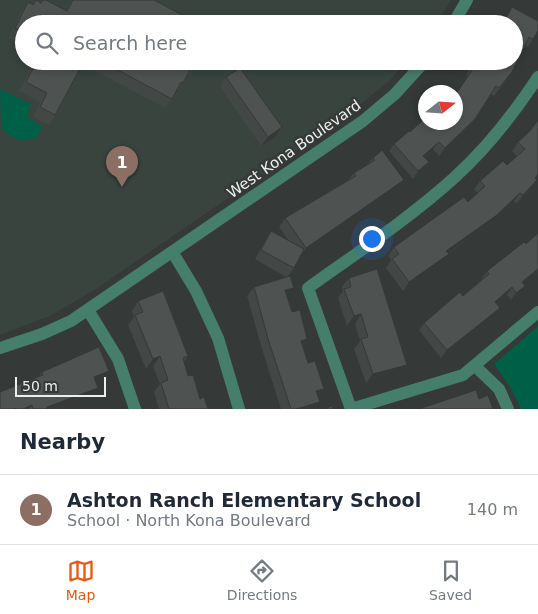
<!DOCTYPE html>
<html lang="en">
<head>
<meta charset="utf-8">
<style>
	:root { --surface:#fff; --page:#f6f6f7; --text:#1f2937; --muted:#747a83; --line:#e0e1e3; --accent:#ea580c }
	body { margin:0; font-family:"DejaVu Sans",sans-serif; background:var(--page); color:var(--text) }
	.compass { position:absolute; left:418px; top:85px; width:45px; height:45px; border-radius:50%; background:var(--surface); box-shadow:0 2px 8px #0003; rotate:73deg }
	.scale { position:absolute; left:15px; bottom:12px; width:91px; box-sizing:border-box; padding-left:5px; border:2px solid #ecefed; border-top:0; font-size:14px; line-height:18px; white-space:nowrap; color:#ecefed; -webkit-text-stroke:4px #353937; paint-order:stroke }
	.you { position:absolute; left:371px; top:238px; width:18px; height:18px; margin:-12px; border:4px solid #fff; border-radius:50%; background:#1a73e8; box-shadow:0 0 0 8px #1a73e833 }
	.badge { display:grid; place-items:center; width:32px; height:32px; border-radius:50%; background:var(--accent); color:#fff; font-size:16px; font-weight:700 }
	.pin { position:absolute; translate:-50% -41px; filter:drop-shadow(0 1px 2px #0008) }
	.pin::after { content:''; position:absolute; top:26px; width:18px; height:15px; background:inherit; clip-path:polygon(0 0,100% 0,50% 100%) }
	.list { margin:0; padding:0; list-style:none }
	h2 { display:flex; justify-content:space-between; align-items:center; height:65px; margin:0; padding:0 20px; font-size:21px }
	h2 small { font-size:16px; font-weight:400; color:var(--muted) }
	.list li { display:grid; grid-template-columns:32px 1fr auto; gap:15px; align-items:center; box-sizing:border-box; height:70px; padding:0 20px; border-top:1px solid var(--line) }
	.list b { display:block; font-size:19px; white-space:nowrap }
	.list p { margin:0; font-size:16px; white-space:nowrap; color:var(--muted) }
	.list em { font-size:16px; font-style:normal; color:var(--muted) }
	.icon { flex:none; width:28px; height:28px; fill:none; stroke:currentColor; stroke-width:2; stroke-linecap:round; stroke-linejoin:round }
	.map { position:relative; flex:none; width:538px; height:409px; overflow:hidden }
	.search { position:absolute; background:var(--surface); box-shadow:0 2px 8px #0003; left:15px; right:15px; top:15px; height:55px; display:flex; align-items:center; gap:12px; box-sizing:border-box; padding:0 18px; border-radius:28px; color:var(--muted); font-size:19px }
	.sheet { height:135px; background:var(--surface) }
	nav { display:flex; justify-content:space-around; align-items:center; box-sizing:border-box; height:70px; border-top:1px solid var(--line); background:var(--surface); font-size:14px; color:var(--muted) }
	nav a { display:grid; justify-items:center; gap:2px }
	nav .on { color:var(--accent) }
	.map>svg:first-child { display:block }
	.built { fill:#39443f }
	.green { fill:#005f47 }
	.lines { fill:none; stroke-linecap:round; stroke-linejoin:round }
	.minor { stroke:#457e6a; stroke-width:12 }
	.wall { fill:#434745 }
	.shaded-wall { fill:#373938 }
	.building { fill:#4e5250; stroke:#373938 }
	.labels { text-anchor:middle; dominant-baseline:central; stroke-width:5; stroke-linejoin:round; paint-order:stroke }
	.street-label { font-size:15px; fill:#ecefed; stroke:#353937 }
</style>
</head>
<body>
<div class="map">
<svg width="538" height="409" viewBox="0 0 538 409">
	<rect width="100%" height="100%" fill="#353937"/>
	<polygon class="built" points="0,0 451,0 436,24 24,24 24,61 407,61 389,81 344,118 96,289 50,316 0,335"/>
	<g class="green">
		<path d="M0,89l31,15 -4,13 16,10 -7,11c-14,6 -26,0 -35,-11z"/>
		<polygon points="538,326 538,409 521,409 510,387 494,364"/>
	</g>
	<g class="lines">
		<g class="minor">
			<polyline points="453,24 467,0"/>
			<polyline points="173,253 196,291 218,338 239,409"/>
			<polyline points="88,310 118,359 135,409"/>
			<polyline points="0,348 42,334 71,321 363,121 395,94 425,61"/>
			<polyline points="475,366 499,389 508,409"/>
			<path d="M351,409l-43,-121c50,-36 102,-70 147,-111 32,-29 60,-65 83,-100"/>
			<polyline points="351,409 463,375 538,312"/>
		</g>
	</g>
	<g class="wall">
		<polygon points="36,0 41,3 43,0 66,10 72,0 154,0 24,24 24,46 8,38 21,12 28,2 32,5"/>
		<polygon points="512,7 533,39 528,47 525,45 506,80 494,96 491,94 470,127 439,156 433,149 425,157 429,162 423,170 413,179 389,151 394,144 410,132 456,122 468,76 466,75 475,61 514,24 502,24"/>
		<polygon points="35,61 198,61 189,75 188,75 176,92 175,92 172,99 165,108 82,64 55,115 49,125 33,117 40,102 19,91"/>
		<polygon points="226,77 282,127 275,137 261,146 220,87"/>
		<polygon points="530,131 536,179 537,180 531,189 516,204 514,201 491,223 448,254 449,254 442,263 403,291 386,268 391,260 388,256 394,247 468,202 478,193 474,189 480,181 507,165 517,156 512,151 518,142"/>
		<polygon points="373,158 398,188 300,256 294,268 288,276 294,288 287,297 292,312 307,339 303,345 308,363 324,389 318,397 320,402 314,409 281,409 262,349 247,296 254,287 286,277 255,259 265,241 271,231 289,241 279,227 285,218 348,180 354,173 368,164"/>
		<polygon points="487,271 538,272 524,284 525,286 520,293 511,300 507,295 496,304 494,315 441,358 419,330 424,323 463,296 482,279 481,279"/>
		<polygon points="349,278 407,365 401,375 366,383 354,349 360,341 355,324 347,326 338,298 343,291 342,287"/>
		<polygon points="138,301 188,356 184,362 188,376 200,399 208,409 159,409 154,392 160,384 153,366 146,369 128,325 134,317 132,311"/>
		<polygon points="109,371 102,381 97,383 98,388 92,397 60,409 0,409 38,377 42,372"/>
	</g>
	<g class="shaded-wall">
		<polygon points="475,119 470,127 439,156 445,148"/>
		<polygon points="282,127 275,137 261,146 268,137"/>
		<polygon points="439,142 433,149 418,164 423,156"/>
		<polygon points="429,162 423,170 413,179 418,171"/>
		<polygon points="404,180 398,188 300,257 306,248"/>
		<polygon points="537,180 531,189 516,204 523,195"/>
		<polygon points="520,193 514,201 491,223 440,259 446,251"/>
		<polygon points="449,254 442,263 403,291 409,282"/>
		<polygon points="538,269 538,272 517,290 522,282"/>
		<polygon points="525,286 520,293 511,300 516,293"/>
		<polygon points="512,287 507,295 489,309 495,302"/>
		<polygon points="294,288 287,298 285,290"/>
		<polygon points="500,308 494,315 441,358 447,350"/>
		<polygon points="361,314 355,324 347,326 354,316"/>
		<polygon points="307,339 300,348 301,341"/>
		<polygon points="160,356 153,366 146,369 153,359"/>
		<polygon points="407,365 401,375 366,383 373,374"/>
		<polygon points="109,371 102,381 87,387 94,377"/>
		<polygon points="98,388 92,397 60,409 45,409 47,407"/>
		<polygon points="324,389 317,398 316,391"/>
		<polygon points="320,402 314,409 296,409"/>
		<polygon points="32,405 29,409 23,409"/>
	</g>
	<g class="building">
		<polygon points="36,0 41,3 43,0 46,0 67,11 73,0 154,0 199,24 24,24 24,33 15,28 28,2 33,5"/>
		<polygon points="512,7 538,21 538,31 533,39 529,37 512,72 499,88 496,86 475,119 445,148 439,142 423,156 429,162 418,171 394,144 409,131 410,132 426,117 426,122 456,122 456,94 473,69 471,67 475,61 514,61 514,24 503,24"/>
		<polygon points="37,61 84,61 55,115 40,107 47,93 26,82"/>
		<polygon points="101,61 198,61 195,66 193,64 183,83 181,82 172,99"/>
		<polygon points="240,68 282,127 268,137 226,77"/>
		<polygon points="538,120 538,174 535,178 537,180 523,195 520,193 497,215 446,251 449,254 409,282 392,259 399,254 394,247 464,197 468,202 485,186 480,181 503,161 507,165 525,149 518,142 530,131"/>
		<polygon points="382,150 404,180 306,248 285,218 356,176 354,173 375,160 373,158"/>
		<polygon points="271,231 304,249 294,268 261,250"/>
		<polygon points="538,233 538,269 522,282 525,286 516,293 512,287 495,302 500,308 447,350 424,323 460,292 463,296 489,274 487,271 524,242 526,244"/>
		<polygon points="377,269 407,365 373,374 361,339 368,337 361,314 354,316 344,289 351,287 349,278"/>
		<polygon points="290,276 294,288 285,290 292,312 300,310 307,339 301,341 308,363 315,361 324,389 316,391 320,402 296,409 291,409 268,339 254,287"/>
		<polygon points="163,291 188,356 183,358 188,376 193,375 200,399 204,397 208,409 169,409 161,383 168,380 160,356 153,359 135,315 143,312 138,301"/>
		<polygon points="99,347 109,371 94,377 98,388 47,407 47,409 33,409 32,405 23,409 16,409 16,408 14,409 0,409 0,392 43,375 42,372"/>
		<polygon points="476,390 479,399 488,395 493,409 419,409"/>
		<polygon points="331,406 333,409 326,409"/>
	</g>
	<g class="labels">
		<g class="street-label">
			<text transform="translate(294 149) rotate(-35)">West Kona Boulevard</text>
		</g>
	</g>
</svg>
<svg class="compass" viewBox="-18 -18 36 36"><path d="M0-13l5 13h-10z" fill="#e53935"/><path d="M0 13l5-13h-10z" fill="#747a83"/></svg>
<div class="scale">50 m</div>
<div class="you"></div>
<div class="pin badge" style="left:122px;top:187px;background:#8d6e63">1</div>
<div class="search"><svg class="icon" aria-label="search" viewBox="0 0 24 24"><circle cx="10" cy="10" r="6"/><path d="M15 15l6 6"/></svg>Search here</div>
</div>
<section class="sheet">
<h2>Nearby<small></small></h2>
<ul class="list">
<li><span class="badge" style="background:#8d6e63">1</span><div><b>Ashton Ranch Elementary School</b><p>School · North Kona Boulevard</p></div><em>140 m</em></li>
</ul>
</section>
<nav>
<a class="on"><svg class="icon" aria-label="map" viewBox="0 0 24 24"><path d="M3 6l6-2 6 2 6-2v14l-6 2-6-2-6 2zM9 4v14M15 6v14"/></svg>Map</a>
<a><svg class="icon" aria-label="directions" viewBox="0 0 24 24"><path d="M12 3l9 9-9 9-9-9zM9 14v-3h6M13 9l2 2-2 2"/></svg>Directions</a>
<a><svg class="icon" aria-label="saved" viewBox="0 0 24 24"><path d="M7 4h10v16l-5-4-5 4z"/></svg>Saved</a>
</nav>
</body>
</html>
